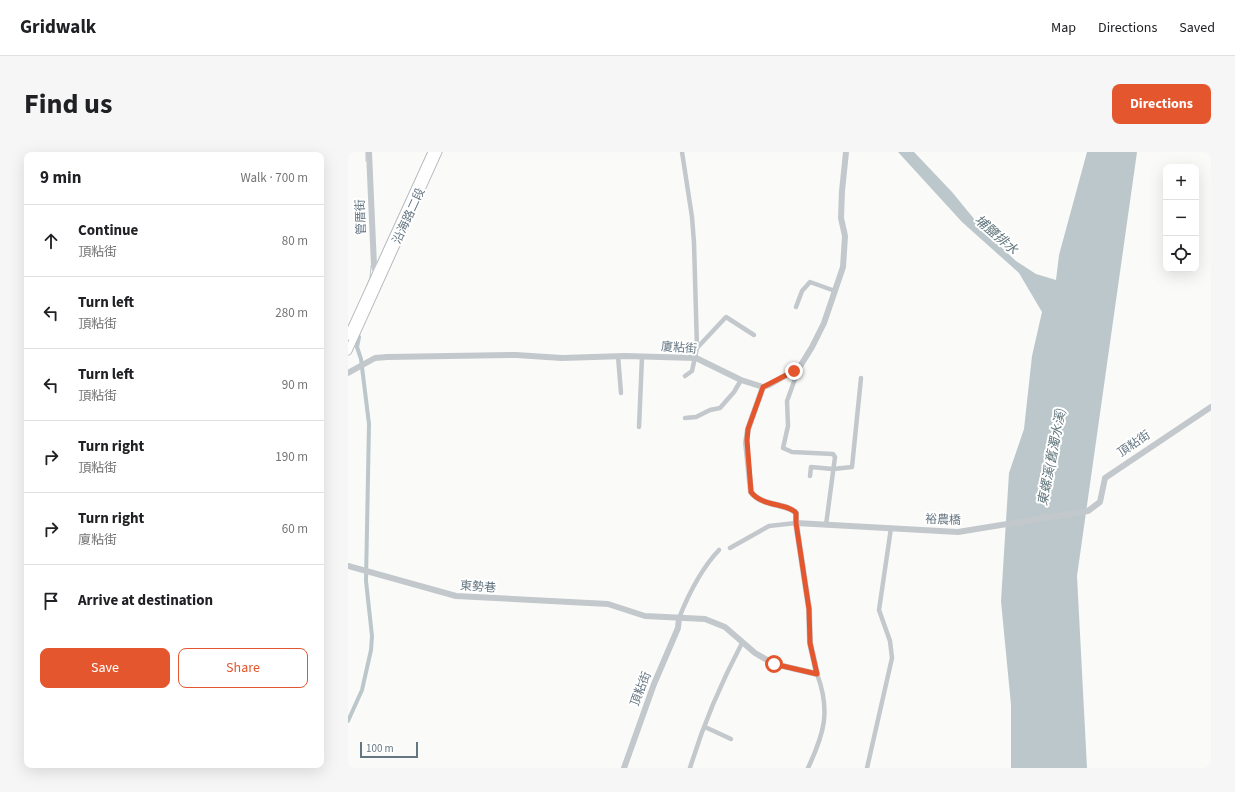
<!DOCTYPE html>
<html lang="en">
<head>
<meta charset="utf-8">
<style>
	:root { --surface:#fff; --page:#f6f6f6; --text:#202124; --muted:#757577; --line:#e0e0e0; --accent:#e4572e }
	body { margin:0; font-family:"Source Sans 3","Noto Sans TC",sans-serif; background:var(--page); color:var(--text) }
	.controls { position:absolute; right:12px; top:12px; display:grid; overflow:hidden; border-radius:8px; box-shadow:0 4px 16px #0002 }
	.controls button { width:36px; height:36px; display:grid; place-items:center; padding:0; border:0; border-bottom:1px solid var(--line); background:var(--surface); color:var(--text); font:20px sans-serif }
	.scale { position:absolute; left:12px; bottom:10px; width:58px; box-sizing:border-box; padding-left:4px; border:2px solid #657683; border-top:0; font-size:11px; line-height:14px; white-space:nowrap; color:#657683; -webkit-text-stroke:3px #fff; paint-order:stroke }
	.stop { position:absolute; width:12px; height:12px; margin:-9px; border:3px solid #e4572e; border-radius:50%; background:#fff }
	.stop.end { background:#e4572e; border-color:#fff; box-shadow:0 1px 4px #0008 }
	.list { margin:0; padding:0; list-style:none }
	h2 { display:flex; justify-content:space-between; align-items:center; height:52px; margin:0; padding:0 16px; font-size:17px }
	h2 small { font-size:13px; font-weight:400; color:var(--muted) }
	.list li { display:grid; grid-template-columns:26px 1fr auto; gap:12px; align-items:center; box-sizing:border-box; height:72px; padding:0 16px; border-top:1px solid var(--line) }
	.list b { display:block; font-size:15px; white-space:nowrap }
	.list p { margin:0; font-size:13px; white-space:nowrap; color:var(--muted) }
	.list em { font-size:13px; font-style:normal; color:var(--muted) }
	.actions { display:flex; gap:8px; padding:12px 16px }
	.actions a { flex:1; padding:9px 0; border:1px solid var(--accent); border-radius:8px; text-align:center; font-size:14px; color:var(--accent) }
	.actions .main { background:var(--accent); color:#fff }
	.icon { flex:none; width:22px; height:22px; fill:none; stroke:currentColor; stroke-width:2; stroke-linecap:round; stroke-linejoin:round }
	.map { position:relative; flex:none; width:863px; height:616px; overflow:hidden; border-radius:8px }
	header { display:flex; align-items:center; gap:24px; box-sizing:border-box; height:56px; padding:0 20px; background:var(--surface); border-bottom:1px solid var(--line) }
	header strong { font-size:19px }
	nav { display:flex; gap:22px; margin-inline-start:auto; font-size:14px }
	.intro { display:flex; align-items:center; justify-content:space-between; box-sizing:border-box; height:96px; padding:0 24px }
	h1 { margin:0; font-size:28px }
	.button { padding:10px 18px; border-radius:8px; background:var(--accent); color:#fff; font-size:14px; font-weight:700 }
	main { display:flex; gap:24px; padding:0 24px }
	aside { flex:1; background:var(--surface); border-radius:8px; box-shadow:0 4px 16px #0002 }
	.map>svg:first-child { display:block }
	.water { fill:#bbc7cb }
	.lines { fill:none; stroke-linecap:round; stroke-linejoin:round }
	.stream { stroke:#bbc7cb; stroke-width:1 }
	.canal { stroke:#bbc7cb; stroke-width:4 }
	.primary-casing { stroke:#b5babe; stroke-width:9 }
	.minor { stroke:#c3c8cc; stroke-width:4.5 }
	.tertiary { stroke:#c3c8cc; stroke-width:6 }
	.primary { stroke:#fff; stroke-width:7 }
	.route { stroke:#e4572e; stroke-width:5 }
	.labels { text-anchor:middle; dominant-baseline:central; stroke-width:4; stroke-linejoin:round; paint-order:stroke }
	.street-label { font-size:12px; fill:#657683; stroke:#fff }
	.water-label { font-size:13px; font-style:italic; fill:#60757c; stroke:#fff }
</style>
</head>
<body>
<header>
<strong>Gridwalk</strong>
<nav><a>Map</a><a>Directions</a><a>Saved</a></nav>
</header>
<div class="intro"><h1>Find us</h1><a class="button">Directions</a></div>
<main>
<aside>
<h2>9 min<small>Walk · 700 m</small></h2>
<ul class="list">
<li><svg class="icon" aria-label="ahead" viewBox="0 0 24 24"><path d="M12 20V5M6 11l6-6 6 6"/></svg><div><b>Continue</b><p>頂粘街</p></div><em>80 m</em></li>
<li><svg class="icon" aria-label="left" viewBox="0 0 24 24"><path d="M17 20v-9H6M10 6l-5 5 5 5"/></svg><div><b>Turn left</b><p>頂粘街</p></div><em>280 m</em></li>
<li><svg class="icon" aria-label="left" viewBox="0 0 24 24"><path d="M17 20v-9H6M10 6l-5 5 5 5"/></svg><div><b>Turn left</b><p>頂粘街</p></div><em>90 m</em></li>
<li><svg class="icon" aria-label="right" viewBox="0 0 24 24"><path d="M7 20v-9h11M14 6l5 5-5 5"/></svg><div><b>Turn right</b><p>頂粘街</p></div><em>190 m</em></li>
<li><svg class="icon" aria-label="right" viewBox="0 0 24 24"><path d="M7 20v-9h11M14 6l5 5-5 5"/></svg><div><b>Turn right</b><p>廈粘街</p></div><em>60 m</em></li>
<li><svg class="icon" aria-label="arrive" viewBox="0 0 24 24"><path d="M6 21V4h12l-3 4 3 4H6"/></svg><div><b>Arrive at destination</b></div></li>
</ul>
<div class="actions"><a class="main">Save</a><a>Share</a></div>
</aside>
<div class="map">
<svg width="863" height="616" viewBox="0 0 863 616">
	<rect width="100%" height="100%" fill="#fafaf8"/>
	<polygon class="water" points="550,0 566,0 604,40 636,79 668,109 688,122 708,128 711,103 739,0 789,0 729,424 739,616 663,616 663,553 653,449 661,321 676,277 684,204 694,160 671,121 614,70"/>
	<g class="lines">
		<g class="stream">
			<polyline points="18,0 18,9"/>
			<polyline points="17,138 22,126 23,114"/>
			<polyline points="1,173 7,161"/>
		</g>
		<polyline class="canal" points="0,569 14,538 23,498 24,484 18,429 21,272 13,207 9,195 11,185"/>
		<defs>
			<g id="primary">
				<polyline points="0,184 84,0"/>
				<polyline points="0,199 90,0"/>
			</g>
		</defs>
		<use href="#primary" class="primary-casing"/>
		<g class="minor">
			<polyline points="334,0 344,65 346,91 349,196 344,219 337,224"/>
			<polyline points="448,155 454,139 462,130 487,139"/>
			<polyline points="349,196 378,165 406,183"/>
			<polyline points="270,204 273,241"/>
			<polyline points="451,216 439,249 440,274 435,296 444,300 485,302 487,305 478,373"/>
			<polyline points="337,266 348,265 362,258 372,256 386,240 393,228"/>
			<polyline points="291,275 294,205"/>
			<polyline points="462,324 463,315 485,317 504,315 513,226"/>
			<polyline points="382,396 421,374 448,371"/>
			<path d="M331,466c10,-25 22,-49 40,-68"/>
			<polyline points="357,575 383,587"/>
			<path d="M342,616c13,-43 31,-85 52,-125"/>
			<path d="M460,616c16,-34 23,-57 9,-94"/>
			<polyline points="519,616 544,506 542,489 531,458 543,376"/>
		</g>
		<g class="tertiary">
			<polyline points="21,0 26,114 29,124"/>
			<polyline points="0,221 27,206 39,205 168,203 214,206 277,204 348,206 393,228 415,235 421,233 451,216 464,195 476,171 495,115 497,84 493,66 494,39 498,0"/>
			<polyline points="448,371 610,380 740,359 752,350 757,326 863,255"/>
			<path d="M0,414l108,30 152,8 37,12 60,3 20,8 30,26 19,11 43,10 -7,-31 -1,-34 -13,-86v-10c-8,-10 -34,-6 -45,-21l-5,-49 2,-14 15,-42"/>
			<polyline points="276,616 306,532 330,476 331,466"/>
		</g>
		<use href="#primary" class="primary"/>
	</g>
	<g class="lines">
		<path class="route" d="M426,512l43,10 -7,-31 -1,-34 -13,-86v-10c-8,-10 -34,-6 -45,-21l-4,-52 1,-11 15,-42 31,-16"/>
	</g>
	<g class="labels">
		<g class="street-label">
			<text transform="translate(61 64) rotate(-65)">沿海路二段</text>
			<text transform="translate(13 65) rotate(-92)">管厝街</text>
			<text transform="translate(331 196) rotate(4)">廈粘街</text>
			<text transform="translate(786 292) rotate(-34)">頂粘街</text>
			<text transform="translate(595 368) rotate(2)">裕農橋</text>
			<text transform="translate(130 435) rotate(4)">東勢巷</text>
			<text transform="translate(293 537) rotate(-69)">頂粘街</text>
		</g>
		<g class="water-label">
			<text transform="translate(648 83) rotate(41)">埔鹽排水</text>
			<text transform="translate(704 305) rotate(-79)">東螺溪(舊濁水溪)</text>
		</g>
	</g>
</svg>
<div class="controls">
<button>+</button>
<button>−</button>
<button><svg class="icon" aria-label="locate" viewBox="0 0 24 24"><circle cx="12" cy="12" r="6"/><path d="M12 2v4M12 18v4M2 12h4M18 12h4"/></svg></button>
</div>
<div class="scale">100 m</div>
<div class="stop" style="left:426px;top:512px"></div>
<div class="stop end" style="left:446px;top:219px"></div>
</div>
</main>
</body>
</html>
